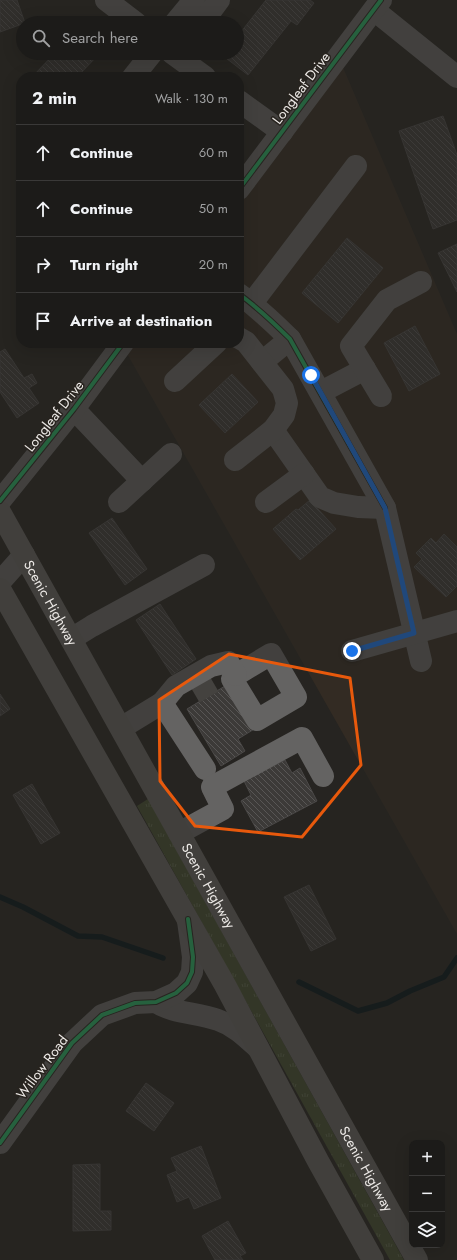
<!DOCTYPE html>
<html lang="en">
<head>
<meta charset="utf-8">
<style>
	:root { --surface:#1c1b19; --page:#292826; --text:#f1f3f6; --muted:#a0a1a2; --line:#3a3938 }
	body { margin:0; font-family:Jost,sans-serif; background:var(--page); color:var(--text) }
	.controls { position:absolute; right:12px; bottom:12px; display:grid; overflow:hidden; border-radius:8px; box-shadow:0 4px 16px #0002 }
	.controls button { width:36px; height:36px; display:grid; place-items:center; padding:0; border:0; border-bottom:1px solid var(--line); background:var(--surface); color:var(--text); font:20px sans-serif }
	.stop { position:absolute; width:12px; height:12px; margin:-9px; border:3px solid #1a73e8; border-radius:50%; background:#fff }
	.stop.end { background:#1a73e8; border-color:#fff; box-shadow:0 1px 4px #0008 }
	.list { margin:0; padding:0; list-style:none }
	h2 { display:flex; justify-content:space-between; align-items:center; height:52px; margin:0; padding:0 16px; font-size:17px }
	h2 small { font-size:13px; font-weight:400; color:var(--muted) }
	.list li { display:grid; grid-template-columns:26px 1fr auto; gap:12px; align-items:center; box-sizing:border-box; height:56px; padding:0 16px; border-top:1px solid var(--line) }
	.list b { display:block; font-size:15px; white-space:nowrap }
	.list em { font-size:13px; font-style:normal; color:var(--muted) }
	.icon { flex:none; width:22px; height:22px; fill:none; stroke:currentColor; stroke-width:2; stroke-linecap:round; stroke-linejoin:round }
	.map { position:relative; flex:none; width:457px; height:1260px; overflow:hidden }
	.search { position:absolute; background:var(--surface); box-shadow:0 4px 16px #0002; left:16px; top:16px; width:228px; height:44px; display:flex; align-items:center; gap:10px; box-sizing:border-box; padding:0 14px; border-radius:22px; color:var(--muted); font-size:15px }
	.panel { position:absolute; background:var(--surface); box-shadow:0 4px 16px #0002; left:16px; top:72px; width:228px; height:276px; border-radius:16px }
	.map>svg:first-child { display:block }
	.built { fill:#332b23 }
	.grass { fill:url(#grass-tufts) }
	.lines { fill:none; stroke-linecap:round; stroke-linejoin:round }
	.stream { stroke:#031318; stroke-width:5.5 }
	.building { fill:url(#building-back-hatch); stroke:#4b4948 }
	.minor-tunnel { stroke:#44423f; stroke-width:22; stroke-dasharray:22 11; stroke-linecap:butt }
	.minor { stroke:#646362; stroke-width:22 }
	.highway { stroke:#62605d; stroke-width:22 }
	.cycleway-casing { stroke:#28241f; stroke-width:6 }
	.cycleway { stroke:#26ab63; stroke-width:4 }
	.route { stroke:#1a73e8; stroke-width:5 }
	.marked { fill:none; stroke:#e8590c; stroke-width:3; stroke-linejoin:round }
	.labels { text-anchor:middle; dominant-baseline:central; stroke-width:3; stroke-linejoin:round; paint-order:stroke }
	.street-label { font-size:14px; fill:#ece9e6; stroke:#28241f }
</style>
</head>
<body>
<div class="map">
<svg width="457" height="1260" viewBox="0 0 457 1260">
	<defs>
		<pattern id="grass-tufts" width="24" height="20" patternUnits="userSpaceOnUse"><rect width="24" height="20" fill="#434d2f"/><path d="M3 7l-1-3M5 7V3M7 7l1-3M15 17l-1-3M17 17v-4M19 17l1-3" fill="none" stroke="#5e674d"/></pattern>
		<pattern id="building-back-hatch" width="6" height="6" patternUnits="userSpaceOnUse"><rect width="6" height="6" fill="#3c3a38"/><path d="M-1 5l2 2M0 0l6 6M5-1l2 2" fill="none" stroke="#585655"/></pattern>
	</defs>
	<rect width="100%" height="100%" fill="#262421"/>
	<polygon class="built" points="342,65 457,334 457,934 126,352 132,343 239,343 239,202"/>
	<polygon class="grass" points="148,799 404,1260 390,1260 137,806"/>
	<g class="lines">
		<g class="stream">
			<polyline points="0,897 23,907 78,936 102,937 163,958"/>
			<polyline points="299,982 358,1011 387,1003 410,991 444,977 457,958"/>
		</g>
	</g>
	<g class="building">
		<polygon points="0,0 17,0 25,23 0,32"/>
		<polygon points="266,0 310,0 314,3 297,25 291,21 248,75 222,55 224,53 237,53 237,37"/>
		<polygon points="55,53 100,53 77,77 32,77"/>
		<polygon points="443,116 457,155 457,220 433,229 399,131"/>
		<polygon points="347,238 383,268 338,323 302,293"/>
		<polygon points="457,244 457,292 438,253"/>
		<polygon points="415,326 440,374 409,391 384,343"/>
		<polygon points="5,349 24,378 32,374 37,383 29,388 39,403 17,418 0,392 0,352"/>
		<polygon points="232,374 258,402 225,433 199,405"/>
		<polygon points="310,500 336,529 300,560 273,529 296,509 298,510"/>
		<polygon points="112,518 147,569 125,585 89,533"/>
		<polygon points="444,534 457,547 457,586 446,597 414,567 422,559 416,553 431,538 436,543"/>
		<polygon points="160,604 196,659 172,675 136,620"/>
		<polygon points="230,683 256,728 238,739 245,751 221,766 187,709"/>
		<polygon points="0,694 10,709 0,716"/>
		<polygon points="285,760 292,773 300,768 317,801 258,832 241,801 251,795 244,781"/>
		<polygon points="32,784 60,833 41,844 13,795"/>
		<polygon points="309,885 336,939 311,951 284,897"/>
		<polygon points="146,1083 174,1103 154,1131 126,1111"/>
		<polygon points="201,1146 221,1198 194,1209 189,1197 177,1202 167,1175 177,1171 171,1158"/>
		<polygon points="100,1164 100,1211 111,1211 111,1230 73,1231 73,1165"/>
		<polygon points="228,1221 246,1253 240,1256 243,1260 215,1260 202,1236"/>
	</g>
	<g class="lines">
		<polyline class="minor-tunnel" points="194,693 218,679"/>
		<g class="minor">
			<polyline points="106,0 136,23"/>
			<polyline points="374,10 457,77"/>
			<polyline points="175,23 194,0"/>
			<polyline points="202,23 219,0"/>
			<polyline points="172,53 205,77"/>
			<polyline points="133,77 152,53"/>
			<polyline points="239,101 282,132"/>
			<polyline points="239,189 381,0"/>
			<path d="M239,294c19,14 35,29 51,45l95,169 36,153"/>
			<polyline points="252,303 356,166"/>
			<polyline points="262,362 290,339"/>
			<polyline points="175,381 216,343"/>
			<polyline points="321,392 365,369"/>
			<polyline points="381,396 351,346 387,300 421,282"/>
			<polyline points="74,409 142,481"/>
			<polyline points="273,430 320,497 334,503 358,507 385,508"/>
			<polyline points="235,460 273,430 284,415 287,403 283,389 246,342 239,338"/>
			<polyline points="0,501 74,409 123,343"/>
			<polyline points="119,502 171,454"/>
			<polyline points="266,502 304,474"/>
			<polyline points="0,582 24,555"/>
			<polyline points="71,639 92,626 204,565"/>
			<polyline points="352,651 457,621"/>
			<polygon points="271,654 296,697 257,720 232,679 236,675"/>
			<polyline points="162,703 176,686 211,666 228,662 236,675"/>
			<polyline points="121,728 162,703 205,769"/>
			<polyline points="179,833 223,809 212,787 302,738 323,776"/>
			<path d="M156,1002c18,12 41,10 62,18 17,6 27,16 40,28"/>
			<polyline points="0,1143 72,1043 102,1015 135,1003 156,1002 176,993 187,983 192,972 193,957 188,921"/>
		</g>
		<g class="highway">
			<path id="s1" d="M0,512l417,748"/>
			<polyline points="0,589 225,985 318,1161 373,1260"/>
		</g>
		<defs>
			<g id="cycleway">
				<polyline points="239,189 381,0"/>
				<path d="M239,294c19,14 35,29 51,45l95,169"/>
				<polyline points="0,501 74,409 123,343"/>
				<polyline points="0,1143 72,1043 102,1015 135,1003 156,1002 176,993 187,983 192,972 193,957 188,919"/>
			</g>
		</defs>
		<use href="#cycleway" class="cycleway-casing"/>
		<use href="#cycleway" class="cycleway"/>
	</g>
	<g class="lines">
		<polyline class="route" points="311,375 385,508 414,633 352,651"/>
	</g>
	<path d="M0 0H457V1260H0ZM229,654l121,24 11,87 -59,72 -107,-11 -35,-45 -1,-81z" fill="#262421" fill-opacity=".55" fill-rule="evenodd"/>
	<path class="marked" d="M229,654l121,24 11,87 -59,72 -107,-11 -35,-45 -1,-81z"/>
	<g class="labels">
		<g class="street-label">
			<text transform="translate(301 88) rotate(-53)">Longleaf Drive</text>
			<text transform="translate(54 416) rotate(-52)">Longleaf Drive</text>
			<text stroke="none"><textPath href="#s1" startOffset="104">Scenic Highway</textPath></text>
			<text stroke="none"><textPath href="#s1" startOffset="428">Scenic Highway</textPath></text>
			<text transform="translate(42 1067) rotate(-53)">Willow Road</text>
			<text stroke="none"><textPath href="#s1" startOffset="752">Scenic Highway</textPath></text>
		</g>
	</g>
</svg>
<div class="controls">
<button>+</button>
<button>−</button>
<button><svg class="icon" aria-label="layers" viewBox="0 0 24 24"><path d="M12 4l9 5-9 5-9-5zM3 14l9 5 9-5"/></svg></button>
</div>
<div class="stop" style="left:311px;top:375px"></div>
<div class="stop end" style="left:352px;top:651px"></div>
<div class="search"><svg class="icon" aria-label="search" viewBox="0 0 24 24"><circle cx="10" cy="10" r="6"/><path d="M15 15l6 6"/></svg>Search here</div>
<section class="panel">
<h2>2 min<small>Walk · 130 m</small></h2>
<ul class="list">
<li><svg class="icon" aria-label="ahead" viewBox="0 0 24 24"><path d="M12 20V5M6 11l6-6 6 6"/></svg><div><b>Continue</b></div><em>60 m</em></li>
<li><svg class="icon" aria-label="ahead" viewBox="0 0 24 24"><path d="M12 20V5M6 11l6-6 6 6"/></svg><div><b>Continue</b></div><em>50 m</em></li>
<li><svg class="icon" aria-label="right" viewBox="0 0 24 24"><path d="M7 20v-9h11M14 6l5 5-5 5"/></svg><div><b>Turn right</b></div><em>20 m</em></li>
<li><svg class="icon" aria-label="arrive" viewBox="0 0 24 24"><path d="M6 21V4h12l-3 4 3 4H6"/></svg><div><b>Arrive at destination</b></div></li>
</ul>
</section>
</div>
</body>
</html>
